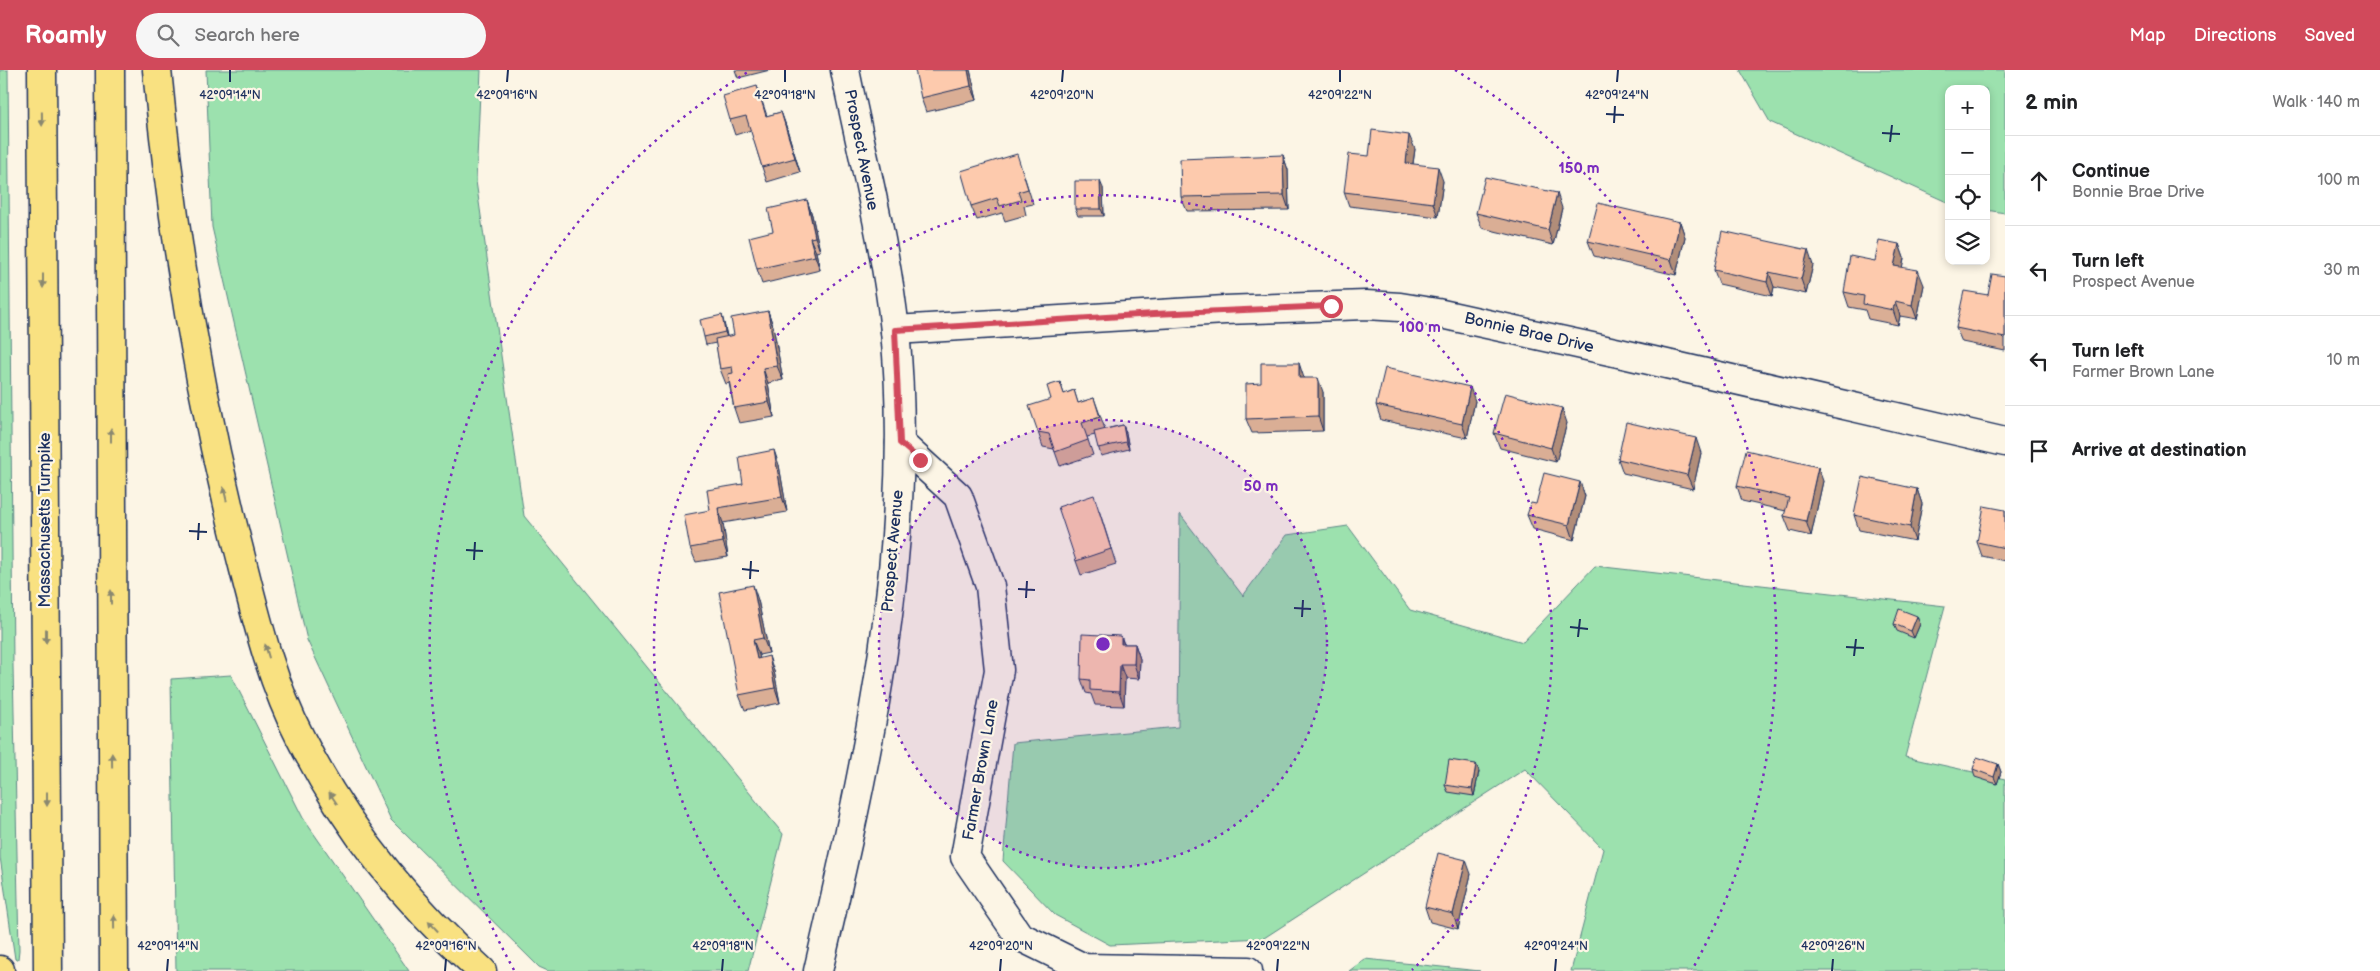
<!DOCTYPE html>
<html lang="en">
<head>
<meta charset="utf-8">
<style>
	:root { --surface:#fff; --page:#f6f6f6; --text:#202124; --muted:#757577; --line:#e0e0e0; --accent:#d1495b }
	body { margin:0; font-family:"Balsamiq Sans",sans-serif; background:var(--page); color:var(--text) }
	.controls { position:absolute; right:15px; top:15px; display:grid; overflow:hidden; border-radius:10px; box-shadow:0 2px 8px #0003 }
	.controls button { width:45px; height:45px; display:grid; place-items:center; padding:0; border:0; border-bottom:1px solid var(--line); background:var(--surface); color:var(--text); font:25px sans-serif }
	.stop { position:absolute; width:15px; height:15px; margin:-11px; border:4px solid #d1495b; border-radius:50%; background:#fff }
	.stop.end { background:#d1495b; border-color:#fff; box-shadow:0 1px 5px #0008 }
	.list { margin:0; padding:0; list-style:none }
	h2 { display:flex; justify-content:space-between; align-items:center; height:65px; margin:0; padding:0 20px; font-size:21px }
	h2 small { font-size:16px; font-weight:400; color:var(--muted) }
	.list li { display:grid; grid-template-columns:32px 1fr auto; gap:15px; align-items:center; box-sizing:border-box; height:90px; padding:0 20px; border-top:1px solid var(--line) }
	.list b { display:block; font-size:19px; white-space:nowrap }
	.list p { margin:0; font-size:16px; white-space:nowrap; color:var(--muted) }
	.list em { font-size:16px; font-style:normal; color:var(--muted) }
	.icon { flex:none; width:28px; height:28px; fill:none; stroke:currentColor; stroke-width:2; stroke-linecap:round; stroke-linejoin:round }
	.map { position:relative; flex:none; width:2005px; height:901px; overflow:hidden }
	header { display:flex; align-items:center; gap:30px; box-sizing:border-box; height:70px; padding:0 25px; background:var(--accent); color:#fff }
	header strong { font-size:24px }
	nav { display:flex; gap:28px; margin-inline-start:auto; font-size:18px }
	.search { width:350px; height:45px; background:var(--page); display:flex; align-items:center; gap:12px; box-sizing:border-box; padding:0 18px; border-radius:28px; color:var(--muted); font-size:19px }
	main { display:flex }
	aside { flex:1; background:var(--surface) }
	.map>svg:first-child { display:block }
	.green { fill:#9ce1ae; stroke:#5c8886 }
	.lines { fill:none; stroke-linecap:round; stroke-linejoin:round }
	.street-casing { stroke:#1b2f5e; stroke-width:31 }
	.secondary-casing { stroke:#1b2f5e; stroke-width:31 }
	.highway-casing { stroke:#1b2f5e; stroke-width:31 }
	.street { stroke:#fcf5e5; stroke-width:28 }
	.secondary { stroke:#fcf5e5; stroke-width:28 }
	.highway { stroke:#f9e181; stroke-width:28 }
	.wall { fill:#daae95; stroke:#1b2f5e }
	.shaded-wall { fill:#b18d79; stroke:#1b2f5e }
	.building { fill:#fdcaad; stroke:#1b2f5e }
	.oneway { fill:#8a8870 }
	.route { stroke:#d1495b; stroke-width:6 }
	.ticks { fill:none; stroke:#1b2f5e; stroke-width:2 }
	.ring { fill:none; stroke:#7b2cbf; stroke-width:2.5; stroke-dasharray:2.5 5 }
	.labels { text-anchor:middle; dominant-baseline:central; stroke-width:4.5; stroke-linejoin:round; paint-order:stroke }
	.street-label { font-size:16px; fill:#1b2f5e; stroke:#fcf5e5 }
	.ticks-label { font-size:12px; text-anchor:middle; fill:#1b2f5e; stroke:#fcf5e5; stroke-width:4.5; stroke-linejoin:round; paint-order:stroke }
	.centre { fill:#7b2cbf; stroke:#fcf5e5; stroke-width:2.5 }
	.ring-label { font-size:15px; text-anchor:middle; font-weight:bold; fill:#7b2cbf; stroke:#fcf5e5; stroke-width:4.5; stroke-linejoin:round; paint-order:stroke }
</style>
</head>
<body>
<header>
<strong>Roamly</strong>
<div class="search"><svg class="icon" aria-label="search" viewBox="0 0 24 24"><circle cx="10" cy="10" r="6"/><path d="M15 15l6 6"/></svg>Search here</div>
<nav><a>Map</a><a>Directions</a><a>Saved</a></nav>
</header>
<main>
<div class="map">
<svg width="2005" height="901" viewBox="0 0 2005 901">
	<rect width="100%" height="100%" fill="#fcf5e5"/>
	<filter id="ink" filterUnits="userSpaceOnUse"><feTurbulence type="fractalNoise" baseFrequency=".02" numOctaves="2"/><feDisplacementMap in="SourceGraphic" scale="10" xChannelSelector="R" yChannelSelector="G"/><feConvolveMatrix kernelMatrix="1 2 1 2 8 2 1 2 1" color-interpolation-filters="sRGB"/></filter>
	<g filter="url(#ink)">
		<g class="green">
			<polygon points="0,0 8,0 13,596 19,880 18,889 15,889 0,787"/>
			<polygon points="206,0 481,0 476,111 524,446 783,764 748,901 548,901 539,897 391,750 307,570 212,157"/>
			<polygon points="1740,0 2005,0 2005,143 1986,140 1986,19 1949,19 1949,133 1770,52"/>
			<polygon points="1180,444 1243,526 1287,465 1348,456 1410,540 1523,572 1595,496 1945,536 1905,687 2005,709 2005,901 1571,901 1603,779 1525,699 1264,868 1110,875 1055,845 1003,791 1013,673 1178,657"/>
			<polygon points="231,605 303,748 409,901 176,901 171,609"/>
			<polygon points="1365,889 1480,901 1349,901"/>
		</g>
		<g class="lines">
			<defs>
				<g id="street">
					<polyline points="895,260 1225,240 1366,235 1400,237 1437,243 1619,283 2005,372"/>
					<polyline points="900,373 958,426 990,516 999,600 965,787 1019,866 1084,898 1248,901"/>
				</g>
				<path id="secondary" d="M818,901c49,-209 98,-424 77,-640 -9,-86 -33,-176 -50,-261"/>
				<g id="highway">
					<polyline points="42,0 48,901"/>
					<polyline points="110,0 114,901"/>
					<path d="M157,0c15,159 41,317 80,472 17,66 32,136 64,197 45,89 106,165 181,232"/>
					<polyline points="0,900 0,901"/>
				</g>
			</defs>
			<use href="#street" class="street-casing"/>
			<use href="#secondary" class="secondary-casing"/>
			<use href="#highway" class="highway-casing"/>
			<use href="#street" class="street"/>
			<use href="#secondary" class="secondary"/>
			<use href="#highway" class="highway"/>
		</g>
		<g class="wall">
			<polygon points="735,0 770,0 738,8"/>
			<polygon points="970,0 977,30 926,42 921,28"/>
			<polygon points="757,16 767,46 781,42 786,56 800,102 767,112 762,97 751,60 735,65 730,50"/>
			<polygon points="1415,79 1413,94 1443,111 1438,147 1349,136 1344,122 1369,86"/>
			<polygon points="1283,85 1288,100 1289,140 1187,141 1181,127"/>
			<polygon points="1022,99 1033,134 1024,136 1026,145 1005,151 1002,143 977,150 971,136"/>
			<polygon points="1103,118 1104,146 1078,146 1075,139"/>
			<polygon points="807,130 812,145 820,181 816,182 820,200 762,214 757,199 773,161"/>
			<polygon points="1562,138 1553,175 1482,158 1476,143"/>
			<polygon points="1680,152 1685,167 1676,205 1594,186 1588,171"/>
			<polygon points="1899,174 1904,188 1902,197 1924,215 1917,249 1900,246 1898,255 1868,249 1865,240 1849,237 1844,222 1875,191"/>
			<polygon points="1813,195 1806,224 1774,217 1772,226 1719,214 1714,200"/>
			<polygon points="2005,206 2005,281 1962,272 1956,258"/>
			<polygon points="768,241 773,256 783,310 768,313 774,347 739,353 734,338 729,313 726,314 720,299 716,273 706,275 704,267 724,253 727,267 734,265"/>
			<polygon points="1304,308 1323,322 1323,361 1252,363 1246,349 1261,313"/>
			<polygon points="1060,312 1064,324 1074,320 1078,333 1094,328 1105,359 1123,355 1126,363 1129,379 1101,386 1095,365 1087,367 1093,385 1060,396 1054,379 1043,377 1038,362 1051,329"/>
			<polygon points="1475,331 1467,368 1381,350 1376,335"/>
			<polygon points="1567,353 1556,392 1500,378 1494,363"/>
			<polygon points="1701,383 1693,419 1623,403 1618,389"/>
			<polygon points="779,395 787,442 723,453 728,487 696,492 690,478 710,440 743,414"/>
			<polygon points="1823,411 1811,466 1790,461 1784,446 1786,441 1742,431 1737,416"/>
			<polygon points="1917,419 1922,434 1915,471 1859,460 1854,445"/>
			<polygon points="1585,426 1574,470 1533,459 1527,445"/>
			<polygon points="1099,440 1116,494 1081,505 1076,491"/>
			<polygon points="2005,440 2005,491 1982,486 1977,472"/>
			<polygon points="758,530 769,583 759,585 759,588 774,601 780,633 745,640 739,625"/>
			<polygon points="1894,554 1920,554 1914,568 1897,561"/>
			<polygon points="1121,566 1124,574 1135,574 1140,589 1139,609 1125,608 1124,636 1095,635 1091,624 1086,623 1081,609"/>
			<polygon points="1998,694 2001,702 1997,714 1975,707 1973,699"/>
			<polygon points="1479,701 1474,726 1448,722 1445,715"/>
			<polygon points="1471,804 1458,859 1430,852 1425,837"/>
		</g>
		<g class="shaded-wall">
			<polygon points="968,0 970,0 977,30 971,16"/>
			<polygon points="781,42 786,56 800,102 795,88"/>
			<polygon points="1409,65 1415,79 1411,107 1406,93"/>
			<polygon points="1283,85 1288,100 1289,140 1284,125"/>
			<polygon points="1438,97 1443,111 1438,147 1433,133"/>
			<polygon points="1100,111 1103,118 1104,146 1101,139"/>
			<polygon points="1557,123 1562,138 1553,175 1548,160"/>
			<polygon points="807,130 812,145 820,181 815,167"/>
			<polygon points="1680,152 1685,167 1676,205 1671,190"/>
			<polygon points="810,168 816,182 820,200 815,186"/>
			<polygon points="1899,174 1904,188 1900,210 1894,196"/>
			<polygon points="1808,180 1813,195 1806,224 1801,209"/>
			<polygon points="1918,200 1924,215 1917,249 1912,235"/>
			<polygon points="1769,202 1774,217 1772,226 1767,212"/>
			<polygon points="1895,231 1900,246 1898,255 1893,240"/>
			<polygon points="768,241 773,256 783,310 777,296"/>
			<polygon points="722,245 724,253 728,270 725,262"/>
			<polygon points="1299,293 1304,308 1304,323 1299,308"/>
			<polygon points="763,298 768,313 774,347 769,332"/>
			<polygon points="1318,308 1323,322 1323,361 1318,346"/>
			<polygon points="1470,317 1475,331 1467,368 1462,354"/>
			<polygon points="1562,338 1567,353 1556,392 1551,378"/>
			<polygon points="1123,355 1126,363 1129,379 1126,372"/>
			<polygon points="1696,368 1701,383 1693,419 1687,405"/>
			<polygon points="774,380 779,395 787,442 782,427"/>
			<polygon points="1818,397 1823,411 1811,466 1806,451"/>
			<polygon points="1580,412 1585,426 1574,470 1569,455"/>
			<polygon points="1917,419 1922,434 1915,471 1910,457"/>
			<polygon points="718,438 723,453 728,487 723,472"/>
			<polygon points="753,515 758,530 769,583 763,568"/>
			<polygon points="1917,546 1920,554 1914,568 1911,561"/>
			<polygon points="1121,566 1126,581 1121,574"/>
			<polygon points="753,570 759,585 762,603 757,589"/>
			<polygon points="1135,574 1140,589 1139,609 1134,594"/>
			<polygon points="769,586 774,601 780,633 775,618"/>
			<polygon points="1120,594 1125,608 1124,636 1119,622"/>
			<polygon points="1476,694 1479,701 1474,726 1472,719"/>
			<polygon points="1998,694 2001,702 1997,714 1994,707"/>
			<polygon points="1466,790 1471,804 1458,859 1453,844"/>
		</g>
		<g class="building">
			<polygon points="915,0 968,0 971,16 921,28"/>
			<polygon points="757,16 766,46 781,42 795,88 762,97 746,46 730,50 723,26"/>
			<polygon points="1372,60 1409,65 1406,93 1438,97 1433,133 1344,122 1349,84 1369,86"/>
			<polygon points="1017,84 1028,119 1018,122 1021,130 1000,136 997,128 971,136 961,101"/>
			<polygon points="1283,85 1284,125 1181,127 1180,89"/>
			<polygon points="1485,107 1557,123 1548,160 1476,143"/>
			<polygon points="1075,111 1100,111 1101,139 1075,139"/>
			<polygon points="807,130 815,167 810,168 815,186 757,199 749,167 773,161 768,139"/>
			<polygon points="1598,133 1680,152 1671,190 1588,171"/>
			<polygon points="1722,161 1808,180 1801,209 1769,202 1767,212 1714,200"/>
			<polygon points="1879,170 1899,174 1894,196 1918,200 1912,235 1895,231 1893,240 1863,234 1864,226 1844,222 1850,186 1875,191"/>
			<polygon points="1992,204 2005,206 2005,268 1956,258 1964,221 1988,225"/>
			<polygon points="768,241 777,296 763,298 769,332 734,338 728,304 733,303 732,297 720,299 715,269 734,265 731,248"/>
			<polygon points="722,245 725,262 704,267 700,250"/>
			<polygon points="1261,293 1299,293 1299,308 1318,308 1318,346 1246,349 1246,314 1261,313"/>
			<polygon points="1385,298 1470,317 1462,354 1376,335"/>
			<polygon points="1060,312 1064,324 1074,320 1078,333 1094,328 1100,347 1082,353 1088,370 1055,382 1049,364 1038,362 1029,336 1051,329 1047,316"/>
			<polygon points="1505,323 1562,338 1551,378 1494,363"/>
			<polygon points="1626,352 1696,368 1687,405 1618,389"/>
			<polygon points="1123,355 1126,372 1098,378 1094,362"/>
			<polygon points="774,380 782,427 718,438 723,472 690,478 684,445 710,440 707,420 743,414 739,387"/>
			<polygon points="1746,380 1818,397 1806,451 1784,446 1789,428 1737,416"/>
			<polygon points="1544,403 1580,412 1569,455 1527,445 1531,433 1536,434"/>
			<polygon points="1862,407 1917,419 1910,457 1854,445"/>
			<polygon points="1094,425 1111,479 1076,491 1058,437"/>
			<polygon points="1984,436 2005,440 2005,478 1977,472"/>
			<polygon points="753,515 763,568 753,570 757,589 769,586 775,618 739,625 719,522"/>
			<polygon points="1899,539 1917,546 1911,561 1894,554"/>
			<polygon points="1082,564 1121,566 1121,574 1135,574 1134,594 1120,594 1119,622 1090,620 1090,610 1081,609"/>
			<polygon points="1977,687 1998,694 1994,707 1973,699"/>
			<polygon points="1449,690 1476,694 1472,719 1445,715"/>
			<polygon points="1438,783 1466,790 1453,844 1425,837"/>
		</g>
		<defs><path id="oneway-solid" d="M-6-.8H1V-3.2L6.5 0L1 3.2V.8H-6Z" transform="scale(1.25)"/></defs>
		<g class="oneway">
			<use href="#oneway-solid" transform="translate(42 49) rotate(89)"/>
			<use href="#oneway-solid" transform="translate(43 211) rotate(90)"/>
			<use href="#oneway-solid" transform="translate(111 365) rotate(-90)"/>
			<use href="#oneway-solid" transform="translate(225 424) rotate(-103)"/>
			<use href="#oneway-solid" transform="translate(111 527) rotate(-90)"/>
			<use href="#oneway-solid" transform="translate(46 566) rotate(90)"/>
			<use href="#oneway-solid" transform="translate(267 581) rotate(-106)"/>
			<use href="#oneway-solid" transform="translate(112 690) rotate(-91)"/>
			<use href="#oneway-solid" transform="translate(333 728) rotate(-124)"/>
			<use href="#oneway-solid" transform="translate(47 729) rotate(90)"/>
			<use href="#oneway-solid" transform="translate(114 852) rotate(-91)"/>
			<use href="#oneway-solid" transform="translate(433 856) rotate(-133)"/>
		</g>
	</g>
	<g class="lines" filter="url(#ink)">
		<polyline class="route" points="920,390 900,373 895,260 1154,244 1331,236"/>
	</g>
	<path class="ticks" d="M230,12v-12M507,12l1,-12M785,12v-12M1062,12l1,-12M1340,12v-12M1617,12l1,-12M1606,44l18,1M1614,53l1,-17M1882,63l18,1M1890,72l2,-17M189,461l18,1M198,470l1,-17M466,480l17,1M474,490l1,-18M742,499l17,2M750,509l1,-18M1018,519l17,1M1026,528l1,-17M1294,538l17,1M1302,547l1,-17M1570,557l18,2M1578,567l2,-18M1846,577l18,1M1854,586l2,-17M167,901l1,-12M445,901l1,-12M722,901l1,-12M1000,901l1,-12M1277,901l1,-12M1555,901l1,-12M1832,901l1,-12"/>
	<circle cx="1103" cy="574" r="224" fill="#7b2cbf" fill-opacity=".12"/>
	<g class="ring">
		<circle cx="1103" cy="574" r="224"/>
		<path d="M794 900A449 449 0 1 1 1412 900"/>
		<path d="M514 900A673 673 0 0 1 751 0M1455 0A673 673 0 0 1 1692 900"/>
	</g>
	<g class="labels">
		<g class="street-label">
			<text transform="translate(861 80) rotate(79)">Prospect Avenue</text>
			<text transform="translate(1529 263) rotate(13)">Bonnie Brae Drive</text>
			<text transform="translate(45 450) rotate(-90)">Massachusetts Turnpike</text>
			<text transform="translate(893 481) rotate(-85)">Prospect Avenue</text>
			<text transform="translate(981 700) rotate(-80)">Farmer Brown Lane</text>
		</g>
	</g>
	<g class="ticks-label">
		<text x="230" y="29">42°09'14"N</text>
		<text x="507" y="29">42°09'16"N</text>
		<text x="785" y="29">42°09'18"N</text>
		<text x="1062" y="29">42°09'20"N</text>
		<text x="1340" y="29">42°09'22"N</text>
		<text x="1617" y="29">42°09'24"N</text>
		<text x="168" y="880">42°09'14"N</text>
		<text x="446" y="880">42°09'16"N</text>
		<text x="723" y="880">42°09'18"N</text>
		<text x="1001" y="880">42°09'20"N</text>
		<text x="1278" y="880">42°09'22"N</text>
		<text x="1556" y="880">42°09'24"N</text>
		<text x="1833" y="880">42°09'26"N</text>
	</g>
	<circle cx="1103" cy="574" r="8" class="centre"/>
	<g class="ring-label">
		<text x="1579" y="103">150 m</text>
		<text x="1420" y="262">100 m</text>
		<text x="1261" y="421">50 m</text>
	</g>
</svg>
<div class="controls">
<button>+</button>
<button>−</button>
<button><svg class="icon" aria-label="locate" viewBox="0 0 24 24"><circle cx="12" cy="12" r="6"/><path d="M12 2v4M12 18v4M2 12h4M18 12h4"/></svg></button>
<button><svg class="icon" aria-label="layers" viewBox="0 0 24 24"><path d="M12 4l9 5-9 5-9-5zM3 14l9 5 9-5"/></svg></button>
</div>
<div class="stop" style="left:1331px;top:236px"></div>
<div class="stop end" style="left:920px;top:390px"></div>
</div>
<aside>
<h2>2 min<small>Walk · 140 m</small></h2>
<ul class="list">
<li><svg class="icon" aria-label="ahead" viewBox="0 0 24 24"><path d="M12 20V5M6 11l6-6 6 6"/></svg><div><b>Continue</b><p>Bonnie Brae Drive</p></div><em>100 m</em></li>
<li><svg class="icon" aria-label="left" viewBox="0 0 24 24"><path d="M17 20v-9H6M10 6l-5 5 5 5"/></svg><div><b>Turn left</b><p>Prospect Avenue</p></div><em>30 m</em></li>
<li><svg class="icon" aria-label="left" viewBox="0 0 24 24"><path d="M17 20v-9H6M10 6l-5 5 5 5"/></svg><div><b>Turn left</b><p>Farmer Brown Lane</p></div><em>10 m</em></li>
<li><svg class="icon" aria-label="arrive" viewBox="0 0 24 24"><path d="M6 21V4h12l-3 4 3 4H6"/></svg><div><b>Arrive at destination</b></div></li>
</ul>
</aside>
</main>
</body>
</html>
